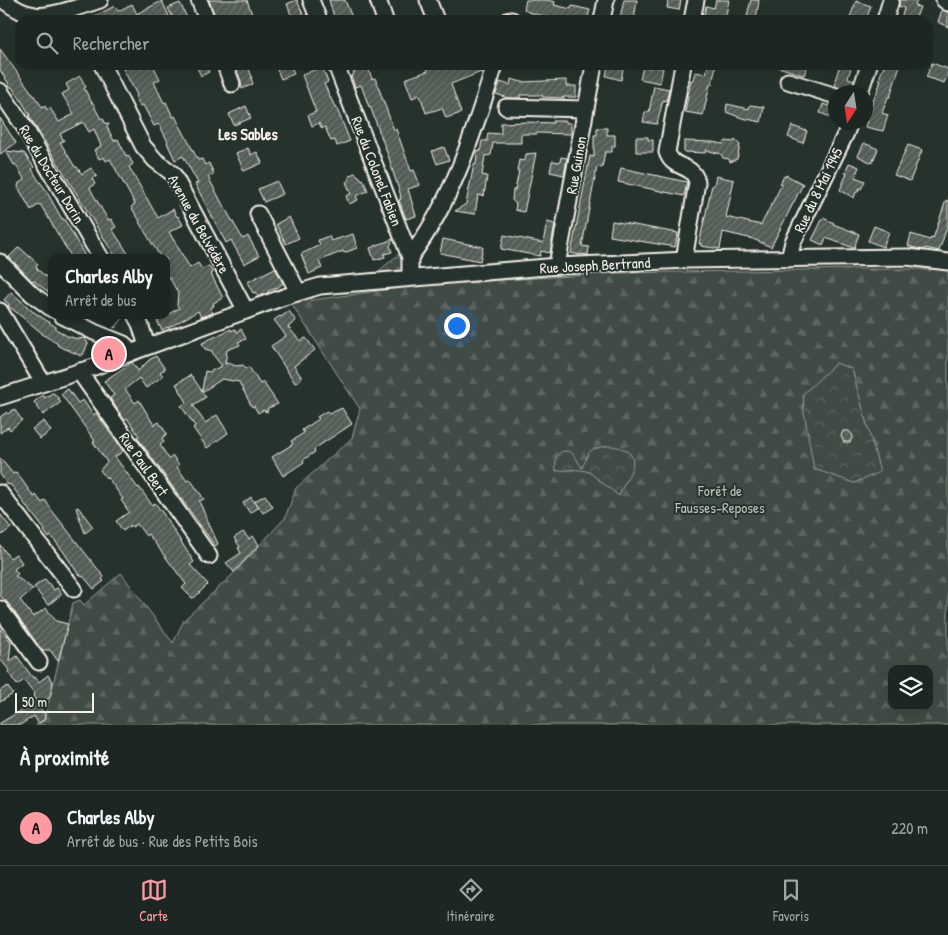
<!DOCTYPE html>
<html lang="fr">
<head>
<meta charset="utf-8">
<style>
	:root { --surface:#1c2622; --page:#29322f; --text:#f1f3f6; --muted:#a0a5a5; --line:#3a4340; --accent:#ff9aa2 }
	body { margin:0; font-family:"Patrick Hand",sans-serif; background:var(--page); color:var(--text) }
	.controls { position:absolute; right:15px; bottom:15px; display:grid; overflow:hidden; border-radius:10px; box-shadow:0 5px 20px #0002 }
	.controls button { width:45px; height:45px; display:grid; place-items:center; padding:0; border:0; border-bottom:1px solid var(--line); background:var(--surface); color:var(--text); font:25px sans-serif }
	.compass { position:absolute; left:828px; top:85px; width:45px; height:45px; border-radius:50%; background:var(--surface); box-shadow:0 5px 20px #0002; rotate:192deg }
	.scale { position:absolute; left:15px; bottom:12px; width:79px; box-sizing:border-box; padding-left:5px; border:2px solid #f4f1e8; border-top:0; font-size:14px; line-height:18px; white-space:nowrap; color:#f4f1e8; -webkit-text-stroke:4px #26332d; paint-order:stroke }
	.you { position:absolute; left:456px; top:325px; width:18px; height:18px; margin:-12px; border:4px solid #fff; border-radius:50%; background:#1a73e8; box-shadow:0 0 0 8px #1a73e833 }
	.badge { display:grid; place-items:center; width:32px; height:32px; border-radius:50%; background:var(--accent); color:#111; font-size:16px; font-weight:700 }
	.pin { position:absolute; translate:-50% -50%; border:2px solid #fff; box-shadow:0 1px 5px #0006 }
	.popup { position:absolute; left:48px; top:254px; width:122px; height:65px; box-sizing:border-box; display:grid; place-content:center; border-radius:10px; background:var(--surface); filter:drop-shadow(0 1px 4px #0005); font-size:16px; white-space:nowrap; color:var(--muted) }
	.popup b { font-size:19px; color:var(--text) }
	.popup::after { content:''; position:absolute; left:50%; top:100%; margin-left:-10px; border:10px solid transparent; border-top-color:var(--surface) }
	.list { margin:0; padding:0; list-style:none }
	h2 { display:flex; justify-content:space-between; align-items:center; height:65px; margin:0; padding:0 20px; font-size:21px }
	h2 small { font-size:16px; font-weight:400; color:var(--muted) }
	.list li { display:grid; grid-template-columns:32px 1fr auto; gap:15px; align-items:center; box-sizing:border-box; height:75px; padding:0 20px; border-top:1px solid var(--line) }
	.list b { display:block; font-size:19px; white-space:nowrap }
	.list p { margin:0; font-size:16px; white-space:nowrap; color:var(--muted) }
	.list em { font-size:16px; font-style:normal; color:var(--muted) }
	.icon { flex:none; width:28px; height:28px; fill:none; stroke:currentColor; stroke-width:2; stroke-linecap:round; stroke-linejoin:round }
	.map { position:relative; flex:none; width:948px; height:725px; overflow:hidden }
	.search { position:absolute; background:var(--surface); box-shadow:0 5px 20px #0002; left:15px; right:15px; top:15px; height:55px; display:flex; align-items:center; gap:12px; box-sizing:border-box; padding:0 18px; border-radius:15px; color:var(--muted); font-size:19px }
	.sheet { height:140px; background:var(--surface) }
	nav { display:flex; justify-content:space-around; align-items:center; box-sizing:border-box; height:70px; border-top:1px solid var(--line); background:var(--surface); font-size:14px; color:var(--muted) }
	nav a { display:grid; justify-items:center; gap:2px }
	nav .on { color:var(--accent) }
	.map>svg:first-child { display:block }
	.grass { fill:url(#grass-dots); stroke:#9a9e96 }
	.forest { fill:url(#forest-firs); stroke:#9a9e96; fill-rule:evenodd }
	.park { fill:url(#park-crowns); stroke:#9a9e96 }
	.building { fill:url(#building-hatch); stroke:#f4f1e8 }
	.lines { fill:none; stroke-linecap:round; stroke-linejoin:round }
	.minor-casing { stroke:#f4f1e8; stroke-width:19 }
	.minor { stroke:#26332d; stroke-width:15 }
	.labels { text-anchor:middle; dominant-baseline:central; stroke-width:4; stroke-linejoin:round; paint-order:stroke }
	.street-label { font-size:15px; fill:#f4f1e8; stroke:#26332d }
	.park-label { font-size:15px; fill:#bebfb7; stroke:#26332d }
	.neighbourhood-label { font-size:16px; font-weight:bold; fill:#f4f1e8; stroke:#26332d }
</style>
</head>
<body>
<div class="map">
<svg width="948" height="725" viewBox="0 0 948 725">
	<defs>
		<pattern id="grass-dots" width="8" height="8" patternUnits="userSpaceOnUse" patternTransform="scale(1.25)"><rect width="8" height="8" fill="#414b45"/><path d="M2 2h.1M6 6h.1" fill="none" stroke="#5d6560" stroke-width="1.8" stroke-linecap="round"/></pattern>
		<pattern id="forest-firs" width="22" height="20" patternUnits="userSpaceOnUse" patternTransform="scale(1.25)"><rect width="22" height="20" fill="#414b45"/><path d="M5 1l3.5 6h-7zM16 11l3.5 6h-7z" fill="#5d6560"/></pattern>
		<pattern id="park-crowns" width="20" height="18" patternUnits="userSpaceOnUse" patternTransform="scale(1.25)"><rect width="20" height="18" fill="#414b45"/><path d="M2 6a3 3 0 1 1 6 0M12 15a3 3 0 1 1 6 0" fill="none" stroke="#5d6560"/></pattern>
		<pattern id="building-hatch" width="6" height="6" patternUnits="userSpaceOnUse" patternTransform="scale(1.25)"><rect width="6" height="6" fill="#525c55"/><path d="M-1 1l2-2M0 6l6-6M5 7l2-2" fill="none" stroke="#6c746d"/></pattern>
	</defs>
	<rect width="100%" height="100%" fill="#26332d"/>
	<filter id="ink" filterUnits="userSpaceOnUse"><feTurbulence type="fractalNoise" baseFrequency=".02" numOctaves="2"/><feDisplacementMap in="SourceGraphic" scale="10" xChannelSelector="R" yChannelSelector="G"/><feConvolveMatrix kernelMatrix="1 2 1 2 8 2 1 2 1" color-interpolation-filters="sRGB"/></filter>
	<g filter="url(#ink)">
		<path class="grass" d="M399,254c2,2 3,5 4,7 0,14 -20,12 -28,13z"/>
		<path class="forest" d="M858,269h85l5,2v454h-912l8,-4 29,-118 7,-3 4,5 37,-32 52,70 11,-23 47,-44 54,-58 11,-30 56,-50 8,-29 -69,-106 129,-18 199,-12zM892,669h37v37h-37z"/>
		<g class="park">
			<polygon points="836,363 852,369 880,472 854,483 814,469 804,412 803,394"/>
			<path d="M607,446c18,0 32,8 23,27 -4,8 -8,15 -11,23l-30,-24c-11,-4 -22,-2 -33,-1 -1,-8 -1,-20 10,-20 2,0 5,1 7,3 4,4 6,10 9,14 9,-19 4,-18 25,-22z"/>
		</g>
		<g class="building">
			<polygon points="209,0 247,0 254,20 216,20"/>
			<polygon points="297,0 303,14 304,20 293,20 287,4"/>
			<polygon points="329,0 345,0 353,20 335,20"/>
			<polygon points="526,0 547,0 555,2 554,5 571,9 572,6 590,10 587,20 576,20 564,17 563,19 560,18 559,20 528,12 524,9"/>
			<polygon points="624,0 637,0 634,20 620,18"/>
			<polygon points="668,0 681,0 679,10 667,8"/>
			<polygon points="716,0 729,0 725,20 703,20 706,6 714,8"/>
			<polygon points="751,0 759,0 756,20 746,20"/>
			<polygon points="900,0 917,0 915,6 920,7 915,20 901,20 904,8 899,6"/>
			<polygon points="162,1 169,16 160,20 141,20 138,13"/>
			<polygon points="856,1 871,6 866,20 849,20"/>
			<polygon points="180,3 188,20 174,20 168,8"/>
			<polygon points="132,4 138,16 130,20 87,20 115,6 118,11"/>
			<polygon points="942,10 948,12 948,27 938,22"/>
			<polygon points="0,49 43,108 45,106 47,110 50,108 59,122 74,114 62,94 69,90 66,84 80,76 86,87 84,88 92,103 93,103 95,106 95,108 101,119 103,118 105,123 109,124 107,127 114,141 118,139 126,156 128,155 133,164 129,167 158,218 173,209 177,217 178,216 183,225 169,232 190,268 198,263 202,269 209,266 213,273 211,274 223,298 213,303 214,306 210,308 213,313 201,317 198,311 168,328 167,327 162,330 157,321 179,308 177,305 178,293 169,277 166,279 166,258 161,258 139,222 140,221 131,207 135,204 110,159 106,161 104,157 99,159 94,150 101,146 94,129 89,132 83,122 60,134 64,141 60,142 75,167 77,167 82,174 91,168 97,176 92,179 95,184 90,188 92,192 108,220 111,219 116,227 112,229 131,258 116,258 29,116 30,115 21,100 12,87 9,87 9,84 0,70"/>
			<polygon points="932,63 948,69 948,74 944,83 926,77"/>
			<polygon points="121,65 153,65 160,79 154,82 164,103 166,102 173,117 175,116 198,160 202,159 205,165 209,163 214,174 208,177 223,205 243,239 248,236 259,256 244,264 231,240 226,243 195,184 198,183 183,156 175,160 167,143 168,142 159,124 154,126 143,105 140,106 135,96 137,95"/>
			<polygon points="196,65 205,65 209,72 201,76"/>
			<polygon points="238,65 245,65 247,69 249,69 252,77 251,78 253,84 242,89 241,81 235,66"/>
			<polygon points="275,65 291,65 294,74 281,79"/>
			<polygon points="354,65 367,65 372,79 375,78 394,130 396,129 411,171 414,170 420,185 408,189 416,216 406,219 399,200 401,199 400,196 401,196 392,169 390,161 370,106 369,107 361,85 355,87 351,76 354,75 353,73 356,71"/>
			<polygon points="426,65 479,65 481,72 451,84 461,113 446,118 442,108 426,113 420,95 412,98 405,79 428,71"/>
			<polygon points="708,65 716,65 712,84 710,84 703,115 685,112 691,80 693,80 695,72 706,74"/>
			<polygon points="778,65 808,65 804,75 778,67"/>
			<polygon points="840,65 852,65 848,78 854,80 850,92 835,86 836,81 835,80"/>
			<polygon points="884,65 900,65 890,97 888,97 882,113 888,115 883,131 865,127 875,95 876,95 881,80 879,79"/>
			<polygon points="608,66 623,69 621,80 606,76"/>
			<polygon points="651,66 663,68 660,83 640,79 643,67 650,68"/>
			<polygon points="322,67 328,82 324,84 336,109 337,109 350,141 337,146 335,140 331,141 325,127 322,129 319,123 312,126 308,115 316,112 302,75"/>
			<polygon points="511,79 522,82 566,80 566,86 576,86 576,97 564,97 563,98 542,97 542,95 520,95 520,98 508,98 496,94 500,82 510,85"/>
			<polygon points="654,86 669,89 666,101 663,100 657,124 643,122 645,112 649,112"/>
			<polygon points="727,104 749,109 750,105 764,107 761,122 742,118 726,112"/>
			<polygon points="823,104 829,106 830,104 836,105 836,119 820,113"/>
			<polygon points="246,106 251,118 234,125 229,114"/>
			<polygon points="0,118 16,143 0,154"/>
			<polygon points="553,121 566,121 567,123 571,123 571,134 537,133 537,134 521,134 521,143 493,143 491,155 485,156 482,175 487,176 484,196 478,195 475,214 455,211 466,204 474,164 476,165 477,151 480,152 482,141 487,141 488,133 501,134 501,123 527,122 553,123"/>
			<polygon points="792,126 807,131 803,143 788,137"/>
			<polygon points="597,128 607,128 607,135 615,135 615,146 612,146 612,152 605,152 602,168 597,167 582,246 589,247 588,255 580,254 580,255 571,253 590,156 594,157 594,135 597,135"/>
			<polygon points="636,137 648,137 648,140 653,140 653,152 636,152"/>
			<polygon points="735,140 740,145 737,159 730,162 729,159 723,158 721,154 706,150 705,153 684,152 684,141 712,142 723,144 726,141 733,142"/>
			<polygon points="864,143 878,149 872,163 858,156"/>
			<polygon points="908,145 922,150 910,181 894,175"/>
			<polygon points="444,147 449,160 437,164 432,151"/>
			<polygon points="248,148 251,155 257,152 262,163 244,171 236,153"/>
			<polygon points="6,151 24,153 34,167 32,169 37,178 44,187 62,219 64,219 71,231 86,258 72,258 40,204 31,210 18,187 19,183 25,180 15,164 14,165"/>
			<polygon points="536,153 524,212 515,210 516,204 512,200 513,190 515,190 519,171 517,171 519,160 525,161 526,154"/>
			<polygon points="561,157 567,158 564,175 550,172 552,161 560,162"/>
			<polygon points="849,163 859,167 855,177 865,181 861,189 859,188 858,192 856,192 854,198 840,190 847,173 845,173"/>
			<polygon points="621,168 687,182 684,196 618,182"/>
			<polygon points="355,173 360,177 362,180 363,179 368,191 356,196 358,200 349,204 346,196 351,194 346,182 348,181 350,175"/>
			<polygon points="786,175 803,184 771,247 753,239 723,232 720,249 701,246 702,244 699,244 712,185 714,185 716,176 734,180 726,217 761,225 782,184 780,184 784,176 786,177"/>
			<polygon points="277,181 283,194 264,202 258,189"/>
			<polygon points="946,200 948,201 948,224 939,251 925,248 924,250 919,249 908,246 911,234 930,240 931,238 933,239"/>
			<polygon points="289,217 299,238 286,244 276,224"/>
			<polygon points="823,218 834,223 833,224 859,234 854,248 826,238 823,245 812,240"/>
			<polygon points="612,221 678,233 675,247 610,236"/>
			<polygon points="547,222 555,224 550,253 541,251 540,256 501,249 504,235 543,243"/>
			<polygon points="874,226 889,232 883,247 868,241"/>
			<polygon points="353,234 357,248 344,253 343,251 319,261 322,268 309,274 301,254 320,245 318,240 329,236 331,241"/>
			<polygon points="393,239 390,246 392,252 384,254 385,257 374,260 370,248"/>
			<polygon points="443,239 483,247 480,261 440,253"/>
			<polygon points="19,247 38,264 36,267 37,268 37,269 52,282 52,295 33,280 32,281 9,257"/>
			<polygon points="275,268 283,283 277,288 268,291 269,292 267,293 258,297 255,292 253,293 247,282"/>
			<polygon points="11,292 28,307 28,308 56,327 56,329 67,336 78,339 84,338 88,343 83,355 82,354 81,356 66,349 66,350 57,345 58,344 42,334 42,333 16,312 8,306 9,304 4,300"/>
			<polygon points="289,311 296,321 288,327 300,341 306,338 315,350 294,366 302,378 295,383 271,346 286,336 274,320 280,316 281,317"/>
			<polygon points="108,315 125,315 115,328 106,321"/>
			<polygon points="231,329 232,331 235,329 237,332 241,329 246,339 238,342 240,345 227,350 225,364 228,363 236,366 243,365 246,368 249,367 260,384 263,382 278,404 268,408 267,412 263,410 258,413 254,406 252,407 239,382 222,379 202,392 206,397 193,405 205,423 217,415 228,433 207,448 193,428 195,426 181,406 187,402 176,384 191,375 202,391 205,371 209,372 222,366 214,356 212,351 205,349 202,343"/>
			<polygon points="156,356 165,369 160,372 163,376 146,388 139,378 125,389 135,403 139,400 154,425 159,422 167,434 162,438 164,442 160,445 169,459 173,456 179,465 177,467 187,481 190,479 204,499 199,501 218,544 215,546 137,437 139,436 127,418 124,420 110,398 114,395 104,381 132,362 138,371 149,360"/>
			<polygon points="68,389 78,403 83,400 93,415 96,413 123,451 115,457 138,488 139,487 152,505 155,503 162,512 194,562 190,565 208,584 195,597 192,598 182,588 186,584 148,534 146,536 137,524 132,527 131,525 123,531 116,521 129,512 121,500 123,499 108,478 107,479 100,470 107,462 93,442 95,441 61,394"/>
			<polygon points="52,393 55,394 61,402 43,415 34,402 43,395 45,398"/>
			<polygon points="342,408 352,424 314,449 315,452 303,460 304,462 283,476 272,457 293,444 291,441 304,433 302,430 319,419 317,417 327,411 329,414"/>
			<polygon points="14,409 22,420 10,430 8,427 0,433 0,417 7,412 8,414"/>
			<polygon points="44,421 51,431 40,439 32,429"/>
			<polygon points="843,431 849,431 853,436 850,442 844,442 841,436"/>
			<polygon points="0,458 13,474 16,472 34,497 36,495 42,503 45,500 50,507 50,508 104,577 102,579 104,581 94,589 83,576 82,577 80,574 79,575 63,551 51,536 49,538 44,531 45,530 20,498 21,498 11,485 7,484 0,474"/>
			<polygon points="265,495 273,507 263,513 255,501"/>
			<polygon points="251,497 258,508 250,513 243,503"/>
			<polygon points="78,507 93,527 85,533 76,508"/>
			<polygon points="0,514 11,528 0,536"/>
			<polygon points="243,532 249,539 253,536 259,545 234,572 226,563 241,553 238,548 240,547 234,538"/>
			<polygon points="0,545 10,558 16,554 22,563 14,569 18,574 15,576 33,589 20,600 33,617 46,608 56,621 68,624 58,661 50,650 43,650 38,645 8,603 0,596"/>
			<polygon points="45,579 54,590 57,588 62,594 48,605 34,587"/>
			<polygon points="0,628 11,642 9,662 17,656 33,678 35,677 39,682 48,675 53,683 50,697 39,705 33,696 35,694 24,680 17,685 8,672 9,670 0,659"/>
			<polygon points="7,686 13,694 0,702 0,691"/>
			<polygon points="36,702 45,715 44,720 38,723 34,716 20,725 0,725 0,723"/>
		</g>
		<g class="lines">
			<defs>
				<g id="minor">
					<path d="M3,0c9,7 20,14 32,15 16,3 49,-10 65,-15"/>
					<polyline points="199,0 207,20"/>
					<polyline points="311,0 319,20"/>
					<polyline points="378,0 385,20"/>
					<polyline points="428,0 436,20"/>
					<polyline points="944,0 948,3"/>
					<polyline points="509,20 512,20"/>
					<polyline points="602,20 606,0"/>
					<polyline points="692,20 696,0"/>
					<polyline points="885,20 891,0"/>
					<polyline points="102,65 143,146 155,160 173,174 246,311"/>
					<polyline points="225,65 232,84"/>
					<polyline points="336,65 410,257 410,278"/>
					<path d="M683,65l-16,87c6,19 25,10 30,30l-13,78"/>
					<polyline points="788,81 836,96"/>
					<polyline points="0,91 25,128 101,258"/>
					<polyline points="860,92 869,65"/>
					<polyline points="506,107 585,109"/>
					<polyline points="258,214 298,292"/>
					<path d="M410,257c43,-56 64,-126 85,-192"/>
					<polyline points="789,259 793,242 846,133 850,122"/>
					<polyline points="0,262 32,294 52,309"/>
					<polyline points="558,266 558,260 594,65"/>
					<polyline points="0,311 39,376 42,383"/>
					<polyline points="61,315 94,332 124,344 130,353"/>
					<polyline points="135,315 140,324 147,346"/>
					<polyline points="80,371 83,377 209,556"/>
					<polyline points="0,397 97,366 130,353 284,297 320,286 558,266 687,260 907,257 948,262"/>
					<polyline points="0,493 74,589"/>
					<polyline points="0,609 39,662"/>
				</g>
			</defs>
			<use href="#minor" class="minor-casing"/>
			<use href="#minor" class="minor"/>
		</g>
	</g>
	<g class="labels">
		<g class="street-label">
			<text transform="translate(576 165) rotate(-80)">Rue Guinon</text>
			<text transform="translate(377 171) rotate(69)">Rue du Colonel Fabien</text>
			<text transform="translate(52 174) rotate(59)">Rue du Docteur Darin</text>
			<text transform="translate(818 190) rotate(-64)">Rue du 8 Mai 1945</text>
			<text transform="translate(199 224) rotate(61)">Avenue du Belvédère</text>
			<text transform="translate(595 265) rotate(-3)">Rue Joseph Bertrand</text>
			<text transform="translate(144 464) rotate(55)">Rue Paul Bert</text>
		</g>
		<g class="park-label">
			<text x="720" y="490">Forêt de<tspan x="720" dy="17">Fausses-Reposes</tspan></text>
		</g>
		<g class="neighbourhood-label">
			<text x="248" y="134">Les Sables</text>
		</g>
	</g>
</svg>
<div class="controls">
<button><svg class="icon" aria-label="layers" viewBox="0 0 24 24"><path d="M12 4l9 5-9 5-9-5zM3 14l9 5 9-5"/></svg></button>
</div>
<svg class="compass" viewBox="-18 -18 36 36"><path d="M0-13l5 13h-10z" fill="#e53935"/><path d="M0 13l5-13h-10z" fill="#a0a5a5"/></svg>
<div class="scale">50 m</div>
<div class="you"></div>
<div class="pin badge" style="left:109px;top:354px">A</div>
<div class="popup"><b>Charles Alby</b>Arrêt de bus</div>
<div class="search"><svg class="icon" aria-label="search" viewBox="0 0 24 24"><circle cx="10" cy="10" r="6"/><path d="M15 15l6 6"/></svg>Rechercher</div>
</div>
<section class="sheet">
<h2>À proximité<small></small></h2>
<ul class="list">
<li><span class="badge">A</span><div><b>Charles Alby</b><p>Arrêt de bus · Rue des Petits Bois</p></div><em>220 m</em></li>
</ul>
</section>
<nav>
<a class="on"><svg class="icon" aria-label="map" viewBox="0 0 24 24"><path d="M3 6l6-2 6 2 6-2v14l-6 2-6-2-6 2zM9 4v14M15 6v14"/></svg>Carte</a>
<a><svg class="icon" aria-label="directions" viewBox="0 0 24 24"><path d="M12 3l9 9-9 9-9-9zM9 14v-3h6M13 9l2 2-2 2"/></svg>Itinéraire</a>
<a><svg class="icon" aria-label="saved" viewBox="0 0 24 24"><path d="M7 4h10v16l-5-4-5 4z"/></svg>Favoris</a>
</nav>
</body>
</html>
